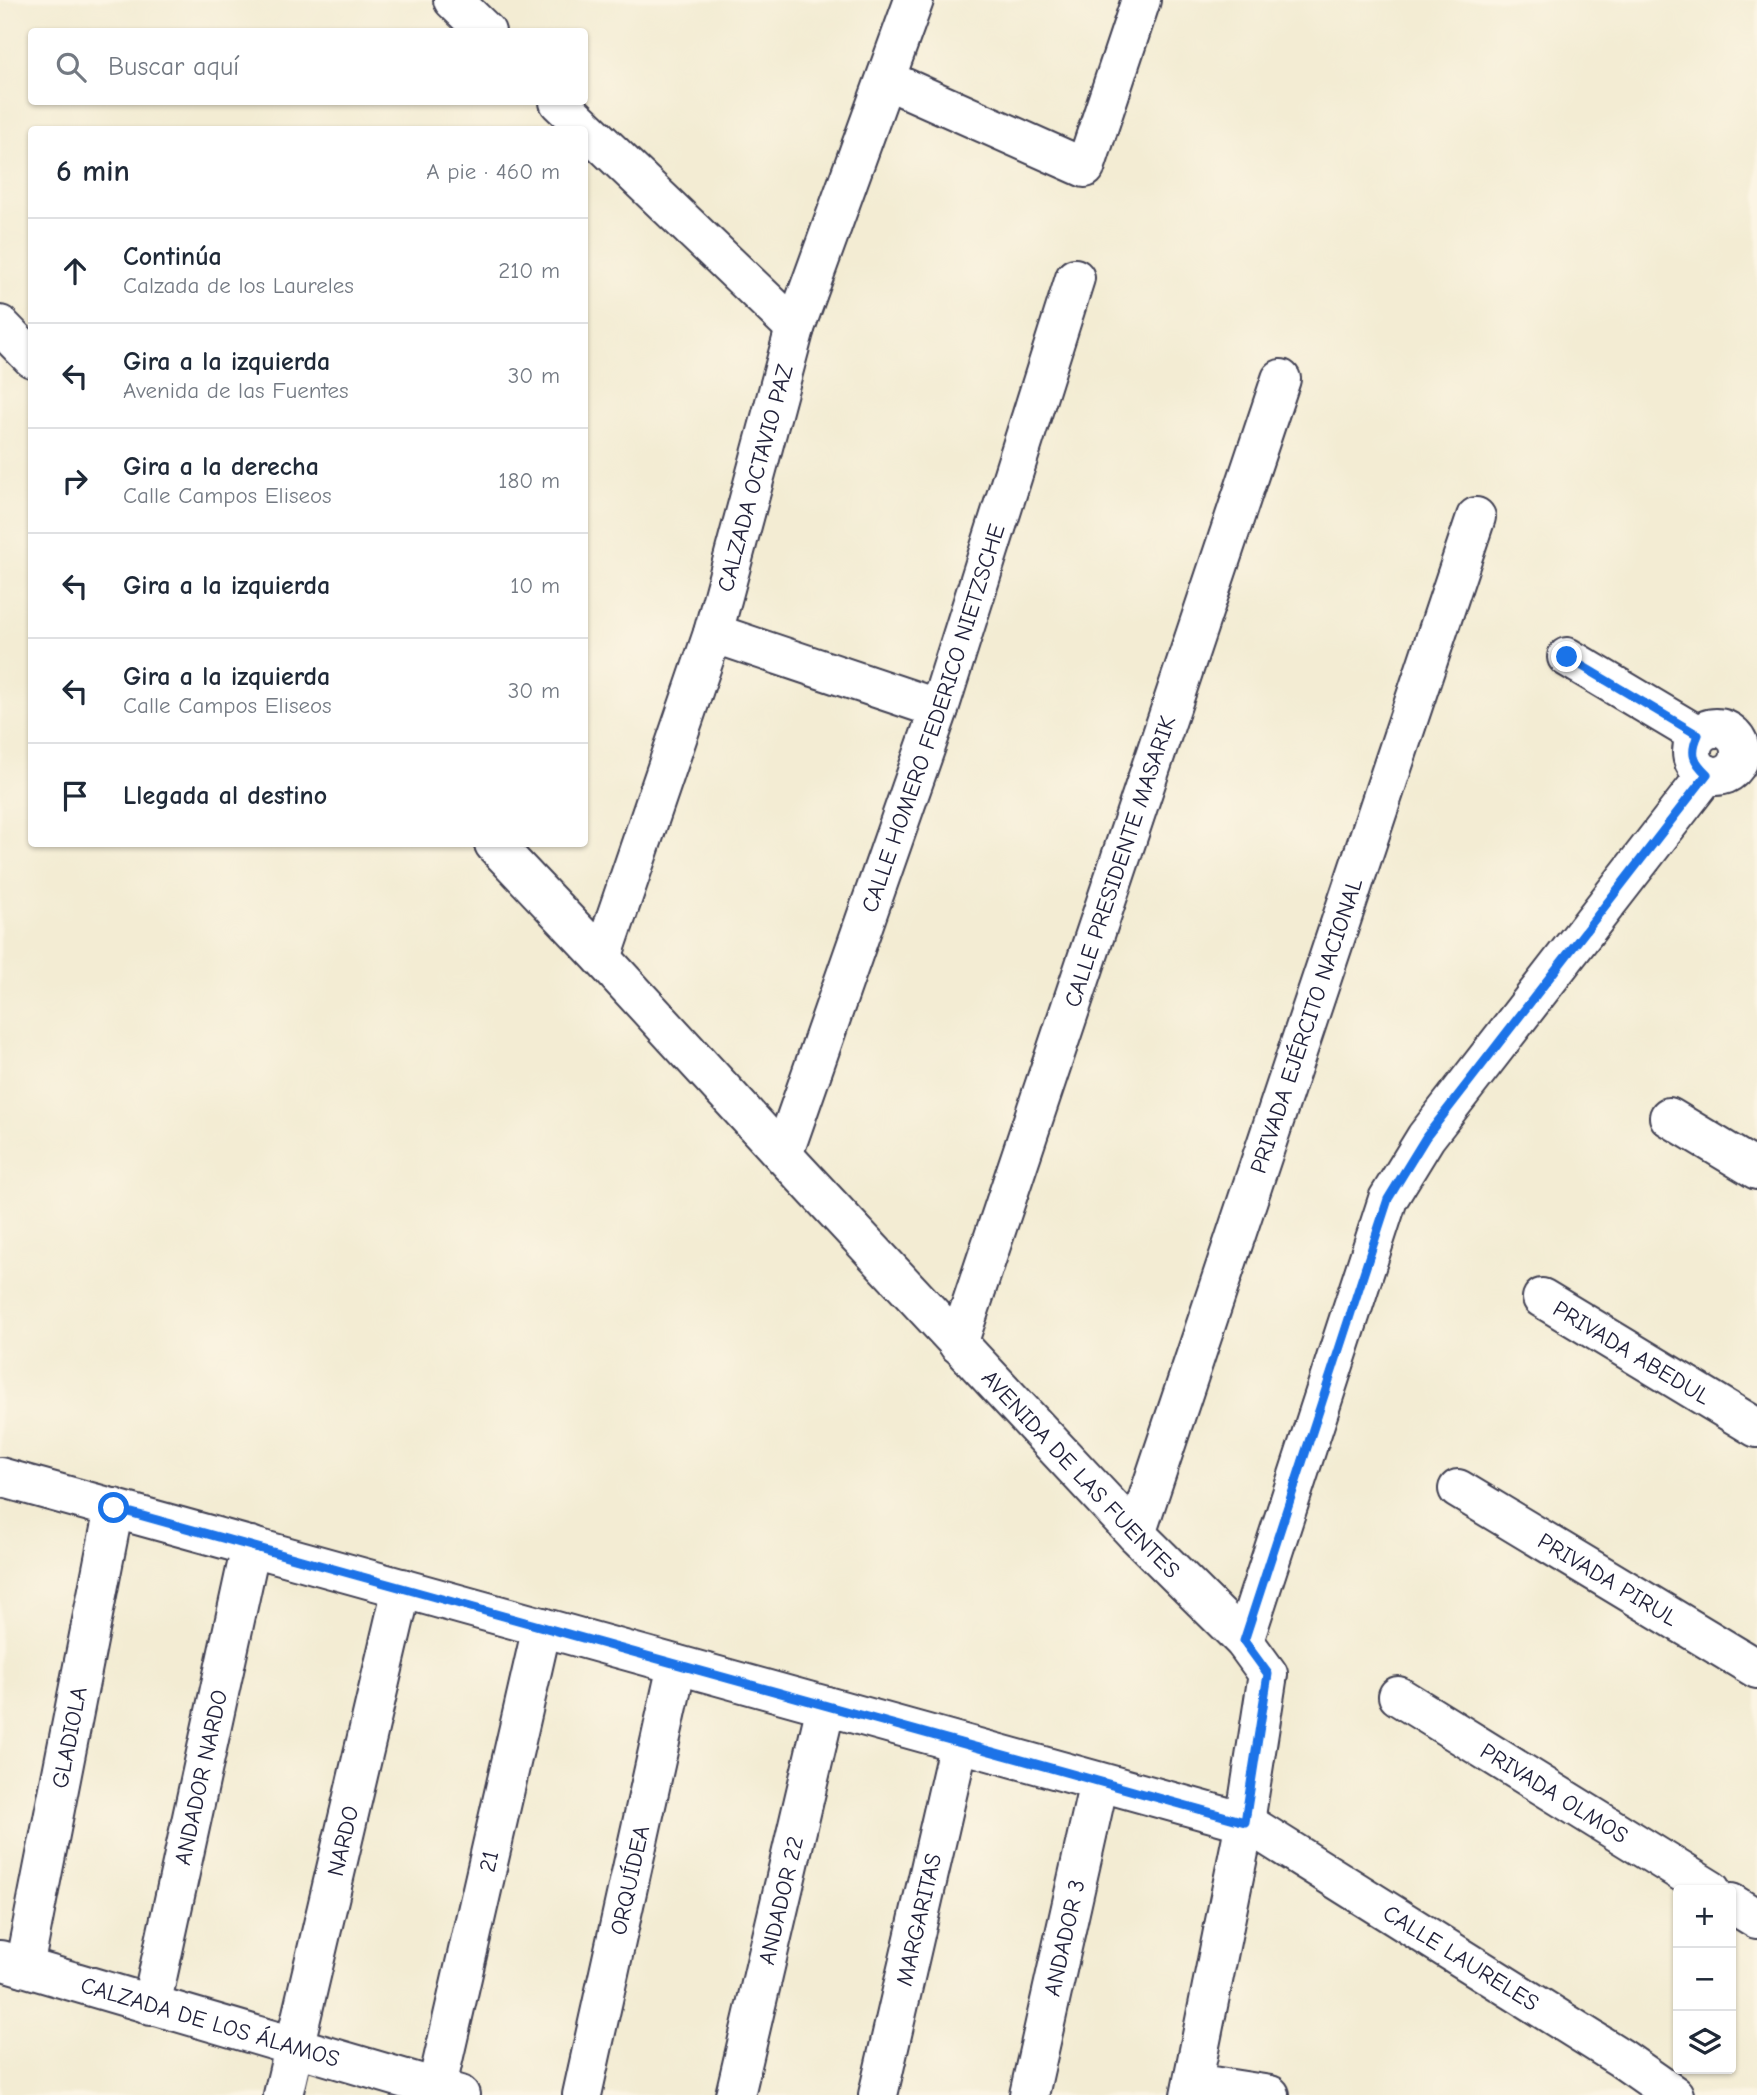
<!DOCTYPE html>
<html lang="es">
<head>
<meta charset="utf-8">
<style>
	:root { --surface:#fff; --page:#f2f2f3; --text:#1f2937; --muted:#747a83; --line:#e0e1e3 }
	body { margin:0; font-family:"Comic Neue",sans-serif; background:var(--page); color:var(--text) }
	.controls { position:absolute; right:21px; bottom:21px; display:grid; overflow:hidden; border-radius:7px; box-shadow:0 2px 5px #0004 }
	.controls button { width:63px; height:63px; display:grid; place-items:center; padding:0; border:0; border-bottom:2px solid var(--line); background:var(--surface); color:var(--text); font:35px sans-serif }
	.stop { position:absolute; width:21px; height:21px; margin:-16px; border:5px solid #1a73e8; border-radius:50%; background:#fff }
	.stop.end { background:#1a73e8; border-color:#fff; box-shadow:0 2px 7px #0008 }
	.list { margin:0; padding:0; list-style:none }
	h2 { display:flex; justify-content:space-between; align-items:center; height:91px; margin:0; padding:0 28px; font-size:30px }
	h2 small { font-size:23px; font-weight:400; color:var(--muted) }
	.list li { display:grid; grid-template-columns:46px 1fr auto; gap:21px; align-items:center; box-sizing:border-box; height:105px; padding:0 28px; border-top:2px solid var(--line) }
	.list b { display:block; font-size:26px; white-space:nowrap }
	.list p { margin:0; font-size:23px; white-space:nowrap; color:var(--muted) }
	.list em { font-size:23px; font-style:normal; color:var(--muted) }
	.icon { flex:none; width:38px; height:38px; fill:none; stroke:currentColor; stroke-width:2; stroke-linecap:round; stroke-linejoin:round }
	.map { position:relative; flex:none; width:1757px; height:2095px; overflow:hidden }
	.search { position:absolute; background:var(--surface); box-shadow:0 2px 5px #0004; left:28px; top:28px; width:560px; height:77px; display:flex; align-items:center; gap:18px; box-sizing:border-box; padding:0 24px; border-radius:7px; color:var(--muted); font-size:26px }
	.panel { position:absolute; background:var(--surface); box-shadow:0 2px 5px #0004; left:28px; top:126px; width:560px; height:721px; border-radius:7px }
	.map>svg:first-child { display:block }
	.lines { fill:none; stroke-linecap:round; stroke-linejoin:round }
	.minor-casing { stroke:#414052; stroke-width:42 }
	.minor { stroke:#fff; stroke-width:38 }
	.route { stroke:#1a73e8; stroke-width:9 }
	.labels { text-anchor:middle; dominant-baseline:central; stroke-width:6; stroke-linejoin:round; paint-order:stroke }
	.street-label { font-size:23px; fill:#22223b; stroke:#fcf5e5 }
</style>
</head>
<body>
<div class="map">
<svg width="1757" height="2095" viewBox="0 0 1757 2095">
	<rect width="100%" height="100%" fill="#fcf5e5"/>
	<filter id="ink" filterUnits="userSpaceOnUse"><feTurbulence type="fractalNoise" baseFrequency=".0143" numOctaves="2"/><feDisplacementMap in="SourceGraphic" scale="14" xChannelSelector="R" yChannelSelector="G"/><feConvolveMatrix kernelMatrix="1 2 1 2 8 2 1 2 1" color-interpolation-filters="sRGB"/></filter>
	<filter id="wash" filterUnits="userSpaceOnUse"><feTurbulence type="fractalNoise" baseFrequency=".00686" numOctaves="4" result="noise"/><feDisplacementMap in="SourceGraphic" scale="28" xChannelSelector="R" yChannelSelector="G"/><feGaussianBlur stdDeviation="1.57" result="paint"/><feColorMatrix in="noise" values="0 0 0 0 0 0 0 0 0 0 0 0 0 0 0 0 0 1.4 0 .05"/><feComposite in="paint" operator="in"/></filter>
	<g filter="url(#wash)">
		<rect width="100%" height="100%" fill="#f3ecd3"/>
	</g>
	<g filter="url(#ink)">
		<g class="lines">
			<defs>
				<g id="minor">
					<polyline points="453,0 486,32"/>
					<polyline points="887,80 1085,168 1141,0"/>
					<polyline points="559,102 795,328"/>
					<polyline points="0,325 32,358"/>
					<polyline points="713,633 939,709"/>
					<polyline points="1567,657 1698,735"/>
					<circle cx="1716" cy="752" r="24"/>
					<path id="s1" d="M494,844l108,114 181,197 353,379 108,107 24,33 -23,148 -55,273"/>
					<path id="s2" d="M602,958l111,-325 82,-305 119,-328"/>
					<polyline points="1669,1117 1757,1170"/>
					<path id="s3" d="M783,1155l156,-446 136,-431"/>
					<path id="s4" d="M1542,1298l215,130"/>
					<path id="s5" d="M958,1344l323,-965"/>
					<path id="s6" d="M0,1477l1245,345 376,236 53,37"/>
					<path id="s7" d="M1458,1489l299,180"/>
					<path id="s8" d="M1136,1534l340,-1017"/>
					<polyline points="1244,1641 1388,1199 1426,1137 1707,774"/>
					<path id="s9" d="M1398,1696l313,194"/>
					<polyline points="1731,1903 1757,1919"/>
					<path id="s10" d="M0,1960l460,135"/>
					<path id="s11" d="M24,1967l90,-459"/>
					<path id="s12" d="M151,2006l100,-460"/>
					<polyline points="1193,2083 1270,2095"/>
					<path id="s13" d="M283,2095l119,-507"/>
					<path id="s14" d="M435,2095l107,-468"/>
					<path id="s15" d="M582,2095l95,-430"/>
					<path id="s16" d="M735,2095l91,-389"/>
					<path id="s17" d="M878,2095l81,-352"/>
					<path id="s18" d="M1029,2095l70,-313"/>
				</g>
			</defs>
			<use href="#minor" class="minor-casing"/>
			<use href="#minor" class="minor"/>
		</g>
	</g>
	<g class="lines" filter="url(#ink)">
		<path class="route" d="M114,1508l1131,314 23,-148 -24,-33 144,-442 38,-62 281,-363c-14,-13 -17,-21 -9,-39l-131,-78"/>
	</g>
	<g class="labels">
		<g class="street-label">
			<text stroke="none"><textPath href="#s2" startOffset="504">CALZADA OCTAVIO PAZ</textPath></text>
			<text stroke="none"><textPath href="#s3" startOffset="462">CALLE HOMERO FEDERICO NIETZSCHE</textPath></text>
			<text stroke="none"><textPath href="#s5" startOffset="509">CALLE PRESIDENTE MASARIK</textPath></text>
			<text stroke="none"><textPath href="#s8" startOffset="536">PRIVADA EJÉRCITO NACIONAL</textPath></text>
			<text stroke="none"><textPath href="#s4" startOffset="105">PRIVADA ABEDUL</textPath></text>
			<text stroke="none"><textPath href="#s1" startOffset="861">AVENIDA DE LAS FUENTES</textPath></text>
			<text stroke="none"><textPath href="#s7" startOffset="175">PRIVADA PIRUL</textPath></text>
			<text stroke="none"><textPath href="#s11" startOffset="234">GLADIOLA</textPath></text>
			<text stroke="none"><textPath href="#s12" startOffset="234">ANDADOR NARDO</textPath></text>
			<text stroke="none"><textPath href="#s9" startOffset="184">PRIVADA OLMOS</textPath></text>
			<text stroke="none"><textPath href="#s13" startOffset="261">NARDO</textPath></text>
			<text stroke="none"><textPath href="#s14" startOffset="240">21</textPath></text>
			<text stroke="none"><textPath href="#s15" startOffset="220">ORQUÍDEA</textPath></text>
			<text stroke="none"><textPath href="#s16" startOffset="200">ANDADOR 22</textPath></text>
			<text stroke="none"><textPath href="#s17" startOffset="180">MARGARITAS</textPath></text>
			<text stroke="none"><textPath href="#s18" startOffset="161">ANDADOR 3</textPath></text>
			<text stroke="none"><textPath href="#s6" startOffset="1547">CALLE LAURELES</textPath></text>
			<text stroke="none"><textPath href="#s10" startOffset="219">CALZADA DE LOS ÁLAMOS</textPath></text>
		</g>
	</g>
</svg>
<div class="controls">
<button>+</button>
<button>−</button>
<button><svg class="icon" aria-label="layers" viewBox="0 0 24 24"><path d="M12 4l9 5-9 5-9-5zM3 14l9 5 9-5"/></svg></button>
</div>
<div class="stop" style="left:114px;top:1508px"></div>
<div class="stop end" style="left:1567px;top:657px"></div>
<div class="search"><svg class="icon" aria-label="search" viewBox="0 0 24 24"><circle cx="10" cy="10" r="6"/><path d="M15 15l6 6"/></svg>Buscar aquí</div>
<section class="panel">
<h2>6 min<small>A pie · 460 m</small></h2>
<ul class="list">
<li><svg class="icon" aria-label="ahead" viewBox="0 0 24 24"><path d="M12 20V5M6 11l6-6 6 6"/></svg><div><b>Continúa</b><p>Calzada de los Laureles</p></div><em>210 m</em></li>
<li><svg class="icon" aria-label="left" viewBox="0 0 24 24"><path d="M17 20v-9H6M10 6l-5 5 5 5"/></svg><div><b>Gira a la izquierda</b><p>Avenida de las Fuentes</p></div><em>30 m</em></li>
<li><svg class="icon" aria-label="right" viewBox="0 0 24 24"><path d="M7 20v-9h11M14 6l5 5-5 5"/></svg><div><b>Gira a la derecha</b><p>Calle Campos Eliseos</p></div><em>180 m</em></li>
<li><svg class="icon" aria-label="left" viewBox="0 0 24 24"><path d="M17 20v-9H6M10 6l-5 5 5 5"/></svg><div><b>Gira a la izquierda</b></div><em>10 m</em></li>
<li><svg class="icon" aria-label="left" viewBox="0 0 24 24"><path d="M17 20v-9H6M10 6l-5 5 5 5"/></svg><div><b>Gira a la izquierda</b><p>Calle Campos Eliseos</p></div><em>30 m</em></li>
<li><svg class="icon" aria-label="arrive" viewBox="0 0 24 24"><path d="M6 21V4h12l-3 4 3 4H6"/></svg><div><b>Llegada al destino</b></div></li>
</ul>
</section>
</div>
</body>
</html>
